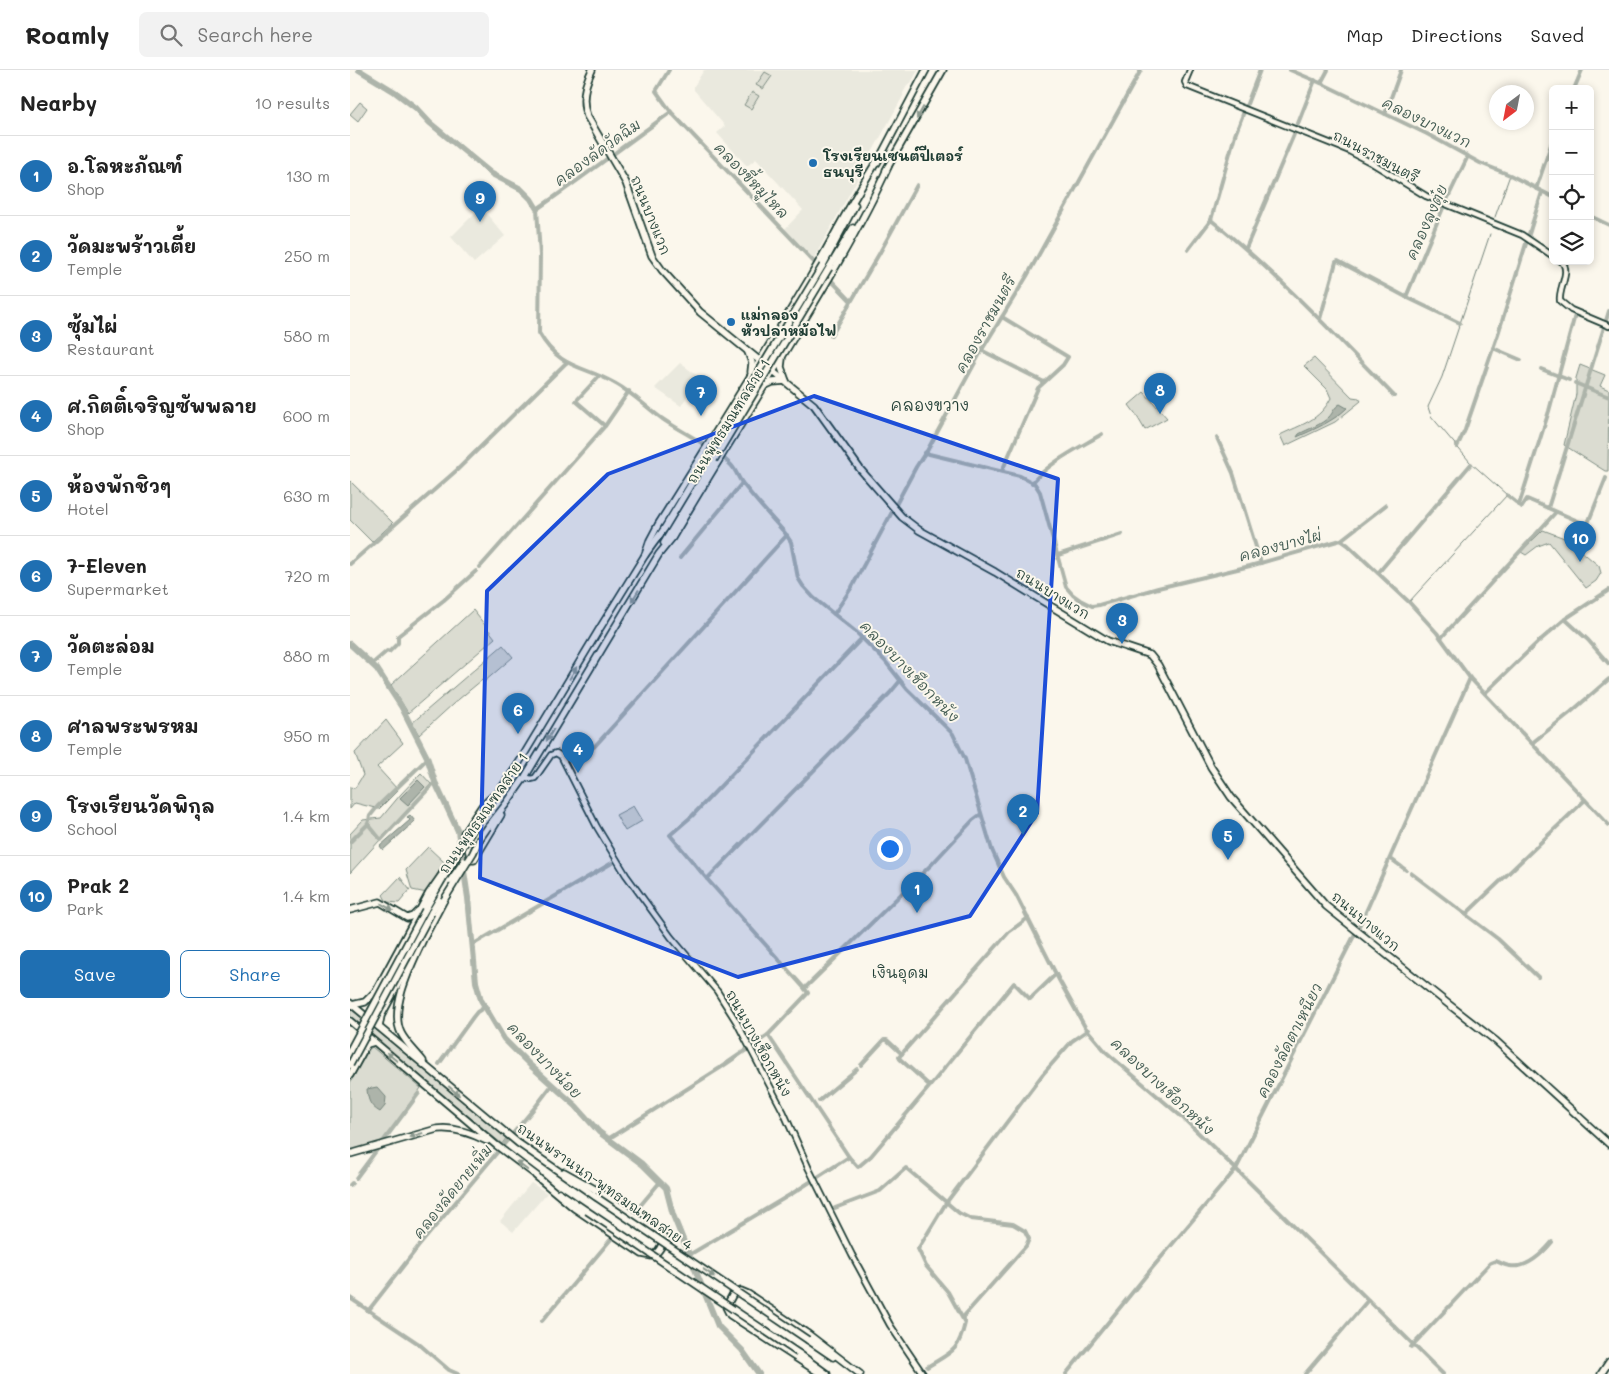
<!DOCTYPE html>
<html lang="en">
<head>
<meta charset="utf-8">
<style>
	:root { --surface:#fff; --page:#f2f2f2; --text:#222; --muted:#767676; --line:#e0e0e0; --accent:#1f6fb2 }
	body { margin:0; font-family:Mali,"Playpen Sans Thai",sans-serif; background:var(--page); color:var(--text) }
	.controls { position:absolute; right:15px; top:15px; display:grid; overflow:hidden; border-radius:8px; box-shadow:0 2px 8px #0003 }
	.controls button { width:45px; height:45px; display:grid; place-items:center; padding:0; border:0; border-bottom:1px solid var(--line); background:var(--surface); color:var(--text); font:25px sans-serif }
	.compass { position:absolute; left:1139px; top:15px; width:45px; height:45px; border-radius:50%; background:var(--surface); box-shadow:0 2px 8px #0003; rotate:212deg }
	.you { position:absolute; left:539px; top:778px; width:18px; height:18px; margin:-12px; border:4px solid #fff; border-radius:50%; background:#1a73e8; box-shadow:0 0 0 8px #1a73e833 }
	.badge { display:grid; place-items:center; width:32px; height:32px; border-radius:50%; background:var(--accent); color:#fff; font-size:16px; font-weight:700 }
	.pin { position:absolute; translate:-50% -41px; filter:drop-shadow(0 1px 2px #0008) }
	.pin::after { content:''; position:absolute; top:26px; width:18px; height:15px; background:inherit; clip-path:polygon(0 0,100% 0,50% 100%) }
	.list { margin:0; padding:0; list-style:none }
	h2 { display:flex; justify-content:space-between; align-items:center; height:65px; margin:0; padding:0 20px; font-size:21px }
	h2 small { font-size:16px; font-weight:400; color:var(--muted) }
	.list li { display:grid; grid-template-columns:32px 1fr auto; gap:15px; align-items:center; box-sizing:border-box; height:80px; padding:0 20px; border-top:1px solid var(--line) }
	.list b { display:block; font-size:19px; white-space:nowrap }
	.list p { margin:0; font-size:16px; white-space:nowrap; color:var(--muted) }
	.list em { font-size:16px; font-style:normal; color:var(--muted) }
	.actions { display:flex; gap:10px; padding:15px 20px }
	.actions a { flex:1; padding:11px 0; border:1px solid var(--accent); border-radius:8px; text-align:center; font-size:18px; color:var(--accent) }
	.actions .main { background:var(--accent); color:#fff }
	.icon { flex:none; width:28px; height:28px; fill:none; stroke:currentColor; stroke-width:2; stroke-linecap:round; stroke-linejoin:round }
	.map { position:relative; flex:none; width:1259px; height:1304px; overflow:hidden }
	header { display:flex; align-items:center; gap:30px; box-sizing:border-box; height:70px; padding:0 25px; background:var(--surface); border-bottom:1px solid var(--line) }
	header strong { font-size:24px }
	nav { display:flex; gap:28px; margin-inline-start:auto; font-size:18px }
	.search { width:350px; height:45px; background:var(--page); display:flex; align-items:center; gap:12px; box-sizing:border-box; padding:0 18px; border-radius:8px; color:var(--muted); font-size:19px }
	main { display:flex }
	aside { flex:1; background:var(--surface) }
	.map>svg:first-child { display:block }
	.built { fill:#eae9de }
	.green { fill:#dbdcd1; stroke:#7d8c82 }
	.water { fill:#adb4aa; stroke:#74847b }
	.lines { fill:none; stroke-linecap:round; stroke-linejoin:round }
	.stream { stroke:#74847b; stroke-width:1 }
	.canal { stroke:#adb4aa; stroke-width:4 }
	.river { stroke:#adb4aa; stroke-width:6 }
	.minor-casing { stroke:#1f3d34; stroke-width:8 }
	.major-casing { stroke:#1f3d34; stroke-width:9 }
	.minor { stroke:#fbf7ec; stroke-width:4.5 }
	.major { stroke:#fbf7ec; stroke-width:5.5 }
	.major-bridge-casing { stroke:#1f3d34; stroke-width:9; stroke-linecap:butt }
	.major-bridge { stroke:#fbf7ec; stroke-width:5.5 }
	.oneway { fill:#8d9a90 }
	.marked { fill:#1d4ed8; fill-opacity:0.2; stroke:#1d4ed8; stroke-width:4; stroke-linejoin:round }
	.poi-dot { fill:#1f6fb2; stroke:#fbf7ec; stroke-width:2 }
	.labels { text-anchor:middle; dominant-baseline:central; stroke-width:4; stroke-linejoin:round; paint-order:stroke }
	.poi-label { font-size:14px; font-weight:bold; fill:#1f3d34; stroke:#fbf7ec; text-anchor:start }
	.street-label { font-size:14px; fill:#1f3d34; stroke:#fbf7ec }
	.water-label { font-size:15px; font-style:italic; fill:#425b52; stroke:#fbf7ec }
	.neighbourhood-label { font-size:15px; fill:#1f3d34; stroke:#fbf7ec }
	.quarter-label { font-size:16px; fill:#1f3d34; stroke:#fbf7ec }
</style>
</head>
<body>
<header>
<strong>Roamly</strong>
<div class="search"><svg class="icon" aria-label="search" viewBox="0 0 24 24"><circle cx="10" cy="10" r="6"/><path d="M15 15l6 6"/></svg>Search here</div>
<nav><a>Map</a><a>Directions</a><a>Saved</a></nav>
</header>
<main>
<aside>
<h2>Nearby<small>10 results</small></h2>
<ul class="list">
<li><span class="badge">1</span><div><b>อ.โลหะภัณฑ์</b><p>Shop</p></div><em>130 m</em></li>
<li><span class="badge">2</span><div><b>วัดมะพร้าวเตี้ย</b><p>Temple</p></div><em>250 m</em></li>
<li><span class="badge">3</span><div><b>ซุ้มไผ่</b><p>Restaurant</p></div><em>580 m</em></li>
<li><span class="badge">4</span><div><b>ศ.กิตติ์เจริญซัพพลาย</b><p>Shop</p></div><em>600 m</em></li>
<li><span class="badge">5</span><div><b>ห้องพักชิวๆ</b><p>Hotel</p></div><em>630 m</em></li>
<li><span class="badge">6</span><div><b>7-Eleven</b><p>Supermarket</p></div><em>720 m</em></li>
<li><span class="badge">7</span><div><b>วัดตะล่อม</b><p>Temple</p></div><em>880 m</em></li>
<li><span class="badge">8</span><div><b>ศาลพระพรหม</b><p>Temple</p></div><em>950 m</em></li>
<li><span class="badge">9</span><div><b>โรงเรียนวัดพิกุล</b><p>School</p></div><em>1.4 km</em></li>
<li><span class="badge">10</span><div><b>Prak 2</b><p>Park</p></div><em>1.4 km</em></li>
</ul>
<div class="actions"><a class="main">Save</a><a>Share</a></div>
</aside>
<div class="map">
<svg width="1259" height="1304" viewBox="0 0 1259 1304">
	<rect width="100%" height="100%" fill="#fbf7ec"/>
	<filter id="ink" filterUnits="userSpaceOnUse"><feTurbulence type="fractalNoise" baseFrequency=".02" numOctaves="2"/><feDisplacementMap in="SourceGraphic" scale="10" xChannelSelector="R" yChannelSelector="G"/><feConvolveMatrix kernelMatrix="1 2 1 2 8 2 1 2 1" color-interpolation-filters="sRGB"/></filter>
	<g filter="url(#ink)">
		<g class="built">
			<polygon points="354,0 568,0 561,13 558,14 553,23 553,26 463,190 434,160 453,140 406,89 397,96 367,63 375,56 344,20 344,16"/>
			<polygon points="131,137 155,166 124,193 101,167"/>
			<polygon points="330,293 349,307 331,336 305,318"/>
			<polygon points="181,1113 197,1123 163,1162 150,1151"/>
		</g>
		<g class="green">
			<polygon points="415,2 422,6 413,19 406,15"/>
			<polygon points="402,22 409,26 401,39 394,35"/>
			<polygon points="10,32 17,38 8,51 0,44"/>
			<path d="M964,288l38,39 7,1 2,3 -26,21 -50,24 -5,-11c22,-11 39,-14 51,-37l-4,-9 -23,-23z"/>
			<polygon points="1230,295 1255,305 1250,316 1259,320 1258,401 1255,401 1214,375 1226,324 1226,308"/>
			<polygon points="794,322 817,348 795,360 785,343 779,335"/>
			<polygon points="0,411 43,453 22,472 0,450"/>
			<polygon points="1193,460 1217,469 1249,496 1251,503 1246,511 1236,518 1199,472 1188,476 1176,485 1171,482"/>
			<polygon points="123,540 145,568 58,643 41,615"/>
			<polygon points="153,575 163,587 134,612 132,610 103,634 69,665 62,653"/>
			<polygon points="36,650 53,673 27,697 48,720 29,739 5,733 0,739 0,717 5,718 13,705 5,683"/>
			<polygon points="71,703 81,714 0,803 0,764 13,750 31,748 51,724"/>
			<polygon points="283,736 292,751 275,761 266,745"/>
			<polygon points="78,777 94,792 77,823 62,820 56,800"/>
			<polygon points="50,807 60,820 49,833 37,832 33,825"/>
			<polygon points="0,938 156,1068 152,1074 0,948"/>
			<polygon points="22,977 71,1018 29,1076 0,1083 0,1013 18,980"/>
		</g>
		<g class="water">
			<path d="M990,334l7,4c-13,13 -34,22 -50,29l2,-3c9,-5 22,-9 30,-17 4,-4 5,-10 11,-13z"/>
			<polygon points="68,710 75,717 58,735 50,728"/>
			<polygon points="60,745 65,751 33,780 30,776 60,750 57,747"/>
			<path d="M27,1017l9,10 -1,9 -5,6c-10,-6 -12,-11 -13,-23z"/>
		</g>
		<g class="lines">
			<g class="stream">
				<polyline points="1145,147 1160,105"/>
				<polyline points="1059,532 1157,425 1120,392 1081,346 1078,337 1092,307 1140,164"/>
			</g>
			<g class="canal">
				<polyline points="319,0 306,21 321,42 501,231"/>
				<polyline points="940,0 973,14 1077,64 1130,93 1160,105 1203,127"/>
				<polyline points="971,13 978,0"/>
				<polyline points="1224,19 1232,0"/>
				<path d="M321,42c-45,32 -89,66 -134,97l3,46 -1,78c21,37 45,32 77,51 18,10 32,25 48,36 21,14 49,27 67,45 5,5 7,13 12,19 13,17 28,33 42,49l6,9 7,36 5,8 11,12 42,34 29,29 22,28 46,45 12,25 27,91 12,27 12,18 43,85 26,47 21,25 77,66 58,56 202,200"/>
				<polyline points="1035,44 1051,0"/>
				<polyline points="947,56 965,10"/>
				<polyline points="1186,119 1203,69"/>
				<polyline points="1240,146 1259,155"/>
				<path d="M861,150c66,53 124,115 183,176"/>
				<polyline points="896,178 945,62"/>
				<polyline points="838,180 861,150 885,65 910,0"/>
				<polyline points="1056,227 1093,138 1118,86"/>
				<polyline points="652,247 718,287 713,295 688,318 652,401"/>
				<polyline points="970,249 986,192 988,191 1056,227 1110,253"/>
				<polyline points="481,266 529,184 567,115"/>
				<polyline points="1143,278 1171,290"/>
				<polyline points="631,280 694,312"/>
				<polyline points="1191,299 1219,310"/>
				<polyline points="249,306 226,331 255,356"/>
				<polyline points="1225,313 1259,327"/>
				<polyline points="867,368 883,403 911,493"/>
				<polyline points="1107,377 1115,360 1149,261 1192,122"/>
				<polyline points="575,383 670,406 685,414 690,422 716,517 723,525 730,530 742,536 749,535 808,518 900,496 991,470 998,475 1059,532 1087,563 1120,608 1259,755"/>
				<path d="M682,413c19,-22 45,-34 70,-49"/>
				<polyline points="1157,425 1172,437 1177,429 1235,454 1238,453 1256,408"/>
				<polyline points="1169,435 1199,341 1225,245"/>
				<polyline points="1198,438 1259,241"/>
				<polyline points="991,470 1036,435"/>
				<polyline points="708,485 772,464"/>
				<polyline points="330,488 392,413"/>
				<polyline points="0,494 107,400 216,293"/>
				<polyline points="130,497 255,356 279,321"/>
				<polyline points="1028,503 1121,394"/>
				<polyline points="484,544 502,517 566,397 575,383 577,381 633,278 677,206 791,0"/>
				<polyline points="1215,549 1238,570 1259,594"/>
				<polyline points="1091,568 1206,442"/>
				<polyline points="22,594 37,581 39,582 48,573 48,566 94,530 126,501"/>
				<polyline points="1135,623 1187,573 1215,549 1259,520"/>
				<polyline points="1182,673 1221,642 1259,609"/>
				<polyline points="244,677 437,465"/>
				<polyline points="18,754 20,746 28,736 78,688"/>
				<polyline points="0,772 18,754 31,770 85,712"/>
				<polyline points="1041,789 1056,800"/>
				<polyline points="1061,803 1148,869 1188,907"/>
				<polyline points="357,809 540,623 550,611"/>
				<polyline points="1116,844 1235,730"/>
				<polyline points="122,875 262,793"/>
				<polyline points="455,919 357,809 320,765 342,746 512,568"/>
				<polyline points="418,965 499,1087"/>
				<polyline points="89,994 123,947 127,942 135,937"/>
				<polyline points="511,995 534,970 537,970 552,984"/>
				<polyline points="580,1016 550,989 549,987 659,862 678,848"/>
				<polyline points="469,1031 507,999"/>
				<polyline points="258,1069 370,998 418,965 458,923 455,919 456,917 582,794 623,750 631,744"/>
				<polyline points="6,1108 69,1023"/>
				<polyline points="0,1115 2,1113"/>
				<polyline points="485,1138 530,1121 556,1098 609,1143 621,1149 663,1154 675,1161 679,1169 676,1176 613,1247"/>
				<polyline points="284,1143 310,1112"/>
				<polyline points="339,1185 443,1123 499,1087 508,1097 521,1086 580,1016 664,913 680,929 706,904"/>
				<polyline points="0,1228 69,1274 99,1300 108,1304"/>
				<polyline points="18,1241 68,1177 186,1036 202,1015"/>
				<polyline points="192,1251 262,1168"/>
				<path d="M1061,1277l79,-84 5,-2c5,1 10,5 15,5 17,3 32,-12 42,-24"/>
				<path d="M577,1297c24,-15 31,-14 38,-44l-17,-31 -22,-26 -8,-17 28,-46 97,-129 29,-33 16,-11"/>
				<polyline points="716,1304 803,1197 886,1099 1014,846 1120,608"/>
				<polyline points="955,1304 1018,1230"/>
			</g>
			<g class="river">
				<polyline points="9,0 45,22 66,38 80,53 142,104 171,119 181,129 187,139"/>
				<polyline points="0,574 27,599 51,636 77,687 85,712 108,761 118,828 126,912 131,930 154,969 181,996 226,1036 249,1062 292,1094 316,1118 323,1145 368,1256 392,1280 409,1304"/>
			</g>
			<defs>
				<g id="minor">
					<polyline points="840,0 835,12 837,16 997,80 1022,93 1076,126 1172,165 1203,186"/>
					<path d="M1211,191c11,10 -3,27 -1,40l11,9 38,16"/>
					<polyline points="175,707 181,709 185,708 201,685 206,683 211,686 247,757 276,805 321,867 367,921 386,951 433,1041 459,1099 502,1185 540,1255 573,1304"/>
				</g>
				<g id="major">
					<path d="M242,0c-7,14 -11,31 -5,46l39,67 26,73 10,14 38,42 114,93 46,64 42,48 17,13 76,42 113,69 42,14 8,10 53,102 20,30 95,109 121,97 49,38 113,103"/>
					<polyline points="527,93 576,0"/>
					<polyline points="536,100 593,0"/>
					<polyline points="473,195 505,135"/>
					<polyline points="479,198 503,158"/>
					<polyline points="398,282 402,293 401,302"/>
					<polyline points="432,289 431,297 436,311"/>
					<polyline points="414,316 423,312 436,311"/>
					<polyline points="314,473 364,390"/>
					<path d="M295,485l5,-15 8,-15c52,-83 103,-165 153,-249 22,-38 42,-77 66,-115"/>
					<polyline points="143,726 132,736 114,763 121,790 124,790 151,745"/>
					<polyline points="129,750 167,696 250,558 295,485 314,459 358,386"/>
					<path d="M138,757l18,-23 19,-27 134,-223 13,-16c43,-73 89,-145 132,-218 30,-49 60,-100 84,-153"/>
					<polyline points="0,840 30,832 57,848 63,846 68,841"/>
					<polyline points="75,840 95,805"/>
					<polyline points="81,843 100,811"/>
					<polyline points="75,866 94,830"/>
					<polyline points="0,933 168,1073 246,1127"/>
					<polyline points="2,935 15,932 26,921 79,823 102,790"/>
					<polyline points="0,951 146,1075 187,1106"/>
					<polyline points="29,957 31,946 59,894"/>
					<path d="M73,991c-7,-9 -17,-18 -22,-28 -13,-26 14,-75 25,-100"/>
					<polyline points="0,1005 17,974 24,972"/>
					<path d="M0,1084l87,-25c18,-2 34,4 50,12"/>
					<path d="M186,1106l38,32 68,46 10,2c7,-3 10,-11 13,-18l-2,-2 -65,-45 -34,-19"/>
					<polyline points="209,1122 237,1141"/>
					<polyline points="458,1270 483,1287"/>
					<polyline points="448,1283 477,1304"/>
					<polyline points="471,1304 380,1245 376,1237 383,1224 391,1221 398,1224 458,1264 510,1304"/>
					<polyline points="1251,1304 1259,1292"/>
				</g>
			</defs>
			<use href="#minor" class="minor-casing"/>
			<use href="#major" class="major-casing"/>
			<use href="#minor" class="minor"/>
			<use href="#major" class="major"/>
			<defs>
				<g id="major-bridge">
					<polyline points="358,386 473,195"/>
					<polyline points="364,390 479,198"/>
					<polyline points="129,770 138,757"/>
					<polyline points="95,805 129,750"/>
					<polyline points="100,811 114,791"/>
					<polyline points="94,830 123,783 130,768"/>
					<polyline points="0,980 75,840"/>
					<polyline points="0,995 81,843"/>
					<polyline points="246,1127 458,1270"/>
					<polyline points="237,1141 448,1283"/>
				</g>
			</defs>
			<use href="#major-bridge" class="major-bridge-casing"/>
			<use href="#major-bridge" class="major-bridge"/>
		</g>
		<defs><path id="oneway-solid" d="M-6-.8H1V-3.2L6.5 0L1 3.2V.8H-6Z" transform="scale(1.25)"/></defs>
		<g class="oneway">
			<use href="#oneway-solid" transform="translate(570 43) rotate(119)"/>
			<use href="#oneway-solid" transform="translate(285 526) rotate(121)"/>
			<use href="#oneway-solid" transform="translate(223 603) rotate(-59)"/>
			<use href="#oneway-solid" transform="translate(200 665) rotate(121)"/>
			<use href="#oneway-solid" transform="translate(37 837) rotate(30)"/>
			<use href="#oneway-solid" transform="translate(42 987) rotate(-140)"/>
			<use href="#oneway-solid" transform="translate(104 1021) rotate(41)"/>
			<use href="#oneway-solid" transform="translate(66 1065) rotate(164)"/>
			<use href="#oneway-solid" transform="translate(172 1096) rotate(-143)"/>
			<use href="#oneway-solid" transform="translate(359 1203) rotate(34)"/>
		</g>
	</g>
	<path class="marked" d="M464,326l244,83 -21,334 -67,103 -232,61 -258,-99 7,-287 121,-117z"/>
	<g class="poi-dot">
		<circle cx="463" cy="93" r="5"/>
		<circle cx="381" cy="252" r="5"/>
	</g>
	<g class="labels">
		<g class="poi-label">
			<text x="473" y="85">โรงเรียนเซนต์ปีเตอร์<tspan x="473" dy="16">ธนบุรี</tspan></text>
			<text x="391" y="244">แม่กลอง<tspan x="391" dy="16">หัวปลาหม้อไฟ</tspan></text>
		</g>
		<g class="street-label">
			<text transform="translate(1026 86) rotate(28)">ถนนราชมนตรี</text>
			<text transform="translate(301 145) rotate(68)">ถนนบางแวก</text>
			<text transform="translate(378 351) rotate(-58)">ถนนพุทธมณฑลสาย 1</text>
			<text transform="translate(703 523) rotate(32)">ถนนบางแวก</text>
			<text transform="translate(133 743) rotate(-55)">ถนนพุทธมณฑลสาย 1</text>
			<text transform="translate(1016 851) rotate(40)">ถนนบางแวก</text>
			<text transform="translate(409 973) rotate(61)">ถนนบางเชือกหนัง</text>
			<text transform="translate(255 1116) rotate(35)">ถนนพรานนก-พุทธมณฑลสาย 4</text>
		</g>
		<g class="water-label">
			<text transform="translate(1077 52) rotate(26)">คลองบางแวก</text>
			<text transform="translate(247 82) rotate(-36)">คลองลัดวัดฉิม</text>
			<text transform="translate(402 110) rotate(46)">คลองขี้หมูไหล</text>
			<text transform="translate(1076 152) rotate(-66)">คลองลุงตุ๋ย</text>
			<text transform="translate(635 254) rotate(-61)">คลองราชมนตรี</text>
			<text transform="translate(930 475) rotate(-15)">คลองบางไผ่</text>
			<text transform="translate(560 601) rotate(46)">คลองบางเชือกหนัง</text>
			<text transform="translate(939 970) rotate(-63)">คลองลัดตาเหนียว</text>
			<text transform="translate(195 990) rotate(46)">คลองบางน้อย</text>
			<text transform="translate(813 1016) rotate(43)">คลองบางเชือกหนัง</text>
			<text transform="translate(102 1121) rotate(-51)">คลองลัดยายเพิ่ม</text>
		</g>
		<g class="neighbourhood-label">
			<text x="550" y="902">เงินอุดม</text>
		</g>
		<g class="quarter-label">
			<text x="580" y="334">คลองขวาง</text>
		</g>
	</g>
</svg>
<div class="controls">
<button>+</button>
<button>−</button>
<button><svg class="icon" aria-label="locate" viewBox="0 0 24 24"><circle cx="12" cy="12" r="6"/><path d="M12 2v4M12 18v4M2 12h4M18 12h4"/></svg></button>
<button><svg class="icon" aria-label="layers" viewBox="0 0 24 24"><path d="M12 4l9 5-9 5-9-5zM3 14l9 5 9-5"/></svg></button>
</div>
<svg class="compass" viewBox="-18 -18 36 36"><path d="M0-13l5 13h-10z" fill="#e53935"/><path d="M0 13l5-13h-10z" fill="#767676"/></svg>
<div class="you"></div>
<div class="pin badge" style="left:567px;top:843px">1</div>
<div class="pin badge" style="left:673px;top:765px">2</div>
<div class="pin badge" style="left:772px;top:574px">3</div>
<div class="pin badge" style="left:228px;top:703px">4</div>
<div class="pin badge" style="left:878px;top:790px">5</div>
<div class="pin badge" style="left:168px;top:664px">6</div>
<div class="pin badge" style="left:351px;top:346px">7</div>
<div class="pin badge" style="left:810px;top:344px">8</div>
<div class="pin badge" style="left:130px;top:152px">9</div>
<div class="pin badge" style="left:1230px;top:492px">10</div>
</div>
</main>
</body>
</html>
